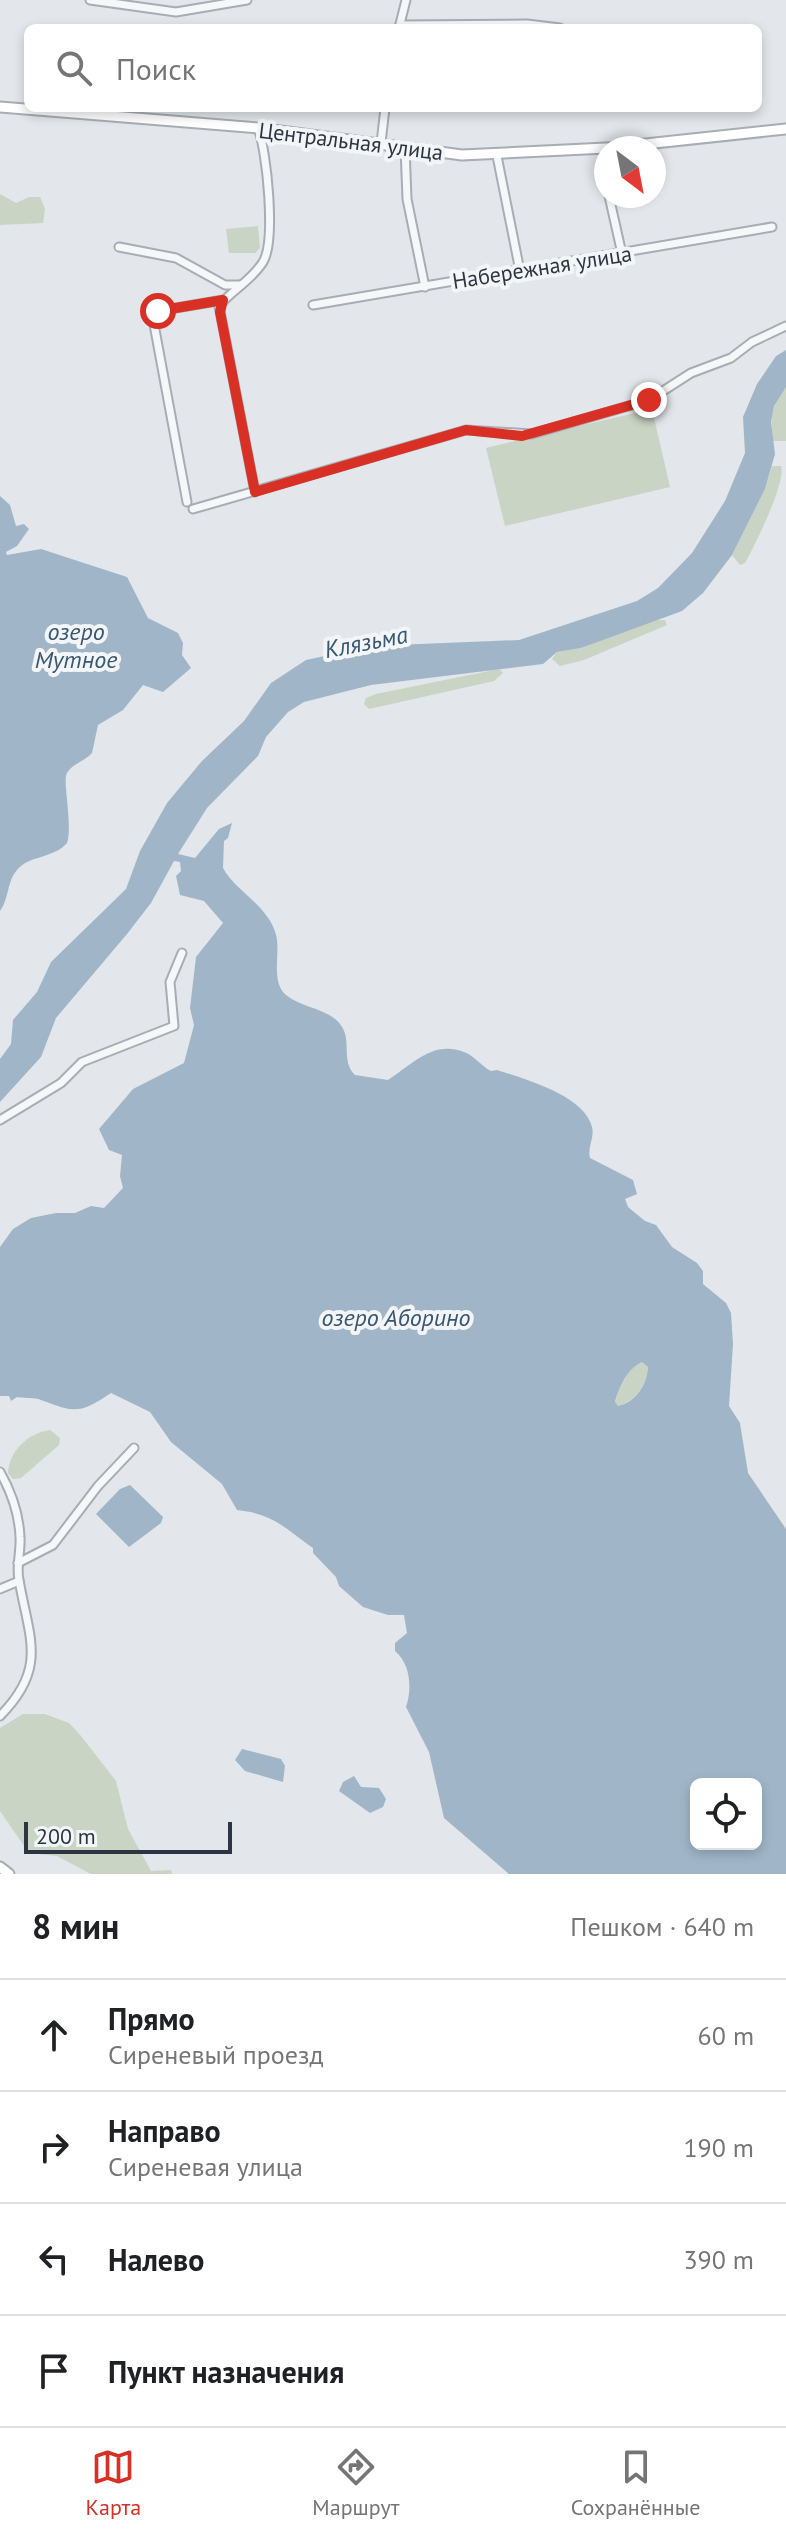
<!DOCTYPE html>
<html lang="ru">
<head>
<meta charset="utf-8">
<style>
	:root { --surface:#fff; --page:#f2f2f2; --text:#202124; --muted:#757577; --line:#e0e0e0; --accent:#d93025 }
	body { margin:0; font-family:"PT Sans",sans-serif; background:var(--page); color:var(--text) }
	.controls { position:absolute; right:24px; bottom:24px; display:grid; overflow:hidden; border-radius:12px; box-shadow:0 4px 12px #0003 }
	.controls button { width:72px; height:72px; display:grid; place-items:center; padding:0; border:0; border-bottom:2px solid var(--line); background:var(--surface); color:var(--text); font:40px sans-serif }
	.compass { position:absolute; left:594px; top:136px; width:72px; height:72px; border-radius:50%; background:var(--surface); box-shadow:0 4px 12px #0003; rotate:148deg }
	.scale { position:absolute; left:24px; bottom:20px; width:208px; box-sizing:border-box; padding-left:8px; border:4px solid #2c3541; border-top:0; font-size:22px; line-height:28px; white-space:nowrap; color:#2c3541; -webkit-text-stroke:6px #f3f5f8; paint-order:stroke }
	.stop { position:absolute; width:24px; height:24px; margin:-18px; border:6px solid #d93025; border-radius:50%; background:#fff }
	.stop.end { background:#d93025; border-color:#fff; box-shadow:0 2px 8px #0008 }
	.list { margin:0; padding:0; list-style:none }
	h2 { display:flex; justify-content:space-between; align-items:center; height:104px; margin:0; padding:0 32px; font-size:34px }
	h2 small { font-size:26px; font-weight:400; color:var(--muted) }
	.list li { display:grid; grid-template-columns:52px 1fr auto; gap:24px; align-items:center; box-sizing:border-box; height:112px; padding:0 32px; border-top:2px solid var(--line) }
	.list b { display:block; font-size:30px; white-space:nowrap }
	.list p { margin:0; font-size:26px; white-space:nowrap; color:var(--muted) }
	.list em { font-size:26px; font-style:normal; color:var(--muted) }
	.icon { flex:none; width:44px; height:44px; fill:none; stroke:currentColor; stroke-width:2; stroke-linecap:round; stroke-linejoin:round }
	.map { position:relative; flex:none; width:786px; height:1874px; overflow:hidden }
	.search { position:absolute; background:var(--surface); box-shadow:0 4px 12px #0003; left:24px; right:24px; top:24px; height:88px; display:flex; align-items:center; gap:20px; box-sizing:border-box; padding:0 28px; border-radius:12px; color:var(--muted); font-size:30px }
	.sheet { height:552px; background:var(--surface) }
	nav { display:flex; justify-content:space-around; align-items:center; box-sizing:border-box; height:112px; border-top:2px solid var(--line); background:var(--surface); font-size:22px; color:var(--muted) }
	nav a { display:grid; justify-items:center; gap:4px }
	nav .on { color:var(--accent) }
	.map>svg:first-child { display:block }
	.green { fill:#c9d4c5 }
	.water { fill:#a0b6c8; fill-rule:evenodd }
	.lines { fill:none; stroke-linecap:round; stroke-linejoin:round }
	.minor-casing { stroke:#a8adb4; stroke-width:11 }
	.secondary-casing { stroke:#a8adb4; stroke-width:13 }
	.minor { stroke:#f5f7f9; stroke-width:7 }
	.secondary { stroke:#fff; stroke-width:9 }
	.route { stroke:#d93025; stroke-width:10 }
	.labels { text-anchor:middle; dominant-baseline:central; stroke-width:8; stroke-linejoin:round; paint-order:stroke }
	.street-label { font-size:22px; fill:#2c3541; stroke:#f3f5f8 }
	.water-label { font-size:24px; font-style:italic; fill:#385773; stroke:#f3f5f8 }
</style>
</head>
<body>
<div class="map">
<svg width="786" height="1874" viewBox="0 0 786 1874">
	<rect width="100%" height="100%" fill="#e3e6ea"/>
	<g class="green">
		<polygon points="0,194 16,203 29,197 40,197 45,209 43,223 0,225"/>
		<polygon points="258,226 260,248 255,253 229,253 226,229"/>
		<path d="M786,387v54h-13c-3,-20 -2,-39 13,-54z"/>
		<polygon points="652,409 670,487 505,526 486,448"/>
		<path d="M772,466h9c5,17 -26,79 -36,97l-5,2 -8,-10 33,-66z"/>
		<polygon points="652,620 665,620 667,625 584,660 560,666 552,659 557,652 581,648"/>
		<polygon points="499,669 503,673 494,681 369,709 364,704 366,698 376,694"/>
		<path d="M642,1362l6,5c-1,18 -12,34 -30,39l-3,-3c5,-17 11,-33 27,-41z"/>
		<path d="M50,1430l10,8 -1,7 -38,33 -8,1 -5,-6c1,-22 20,-40 42,-43z"/>
		<polygon points="23,1714 45,1714 69,1723 81,1736 116,1781 128,1829 151,1871 171,1870 172,1874 91,1874 57,1856 29,1853 0,1811 0,1728"/>
	</g>
	<g class="water">
		<path d="M786,350v37l-12,19 -3,16 4,32 -10,35 -33,66 -29,38 -21,18 -101,37 -24,4 -14,12 -172,21 -67,17 -16,10 -22,25 -8,19 -51,52 -29,46 17,4 24,-29 13,-6 -4,15 -4,3 -1,27c13,24 46,38 53,67 5,18 -6,46 10,60 14,12 43,14 54,29 13,16 0,36 15,51l33,5c24,-15 44,-40 76,-28 11,4 17,14 27,19l6,-1c27,9 87,25 95,57 3,10 -5,20 -2,31l43,22 4,14 -12,5 3,8 17,14 11,4 16,22 25,16 6,8v13l23,19 5,10 2,31 -4,62 11,17 8,50 38,56v345h-277l-65,-56 -15,-66 -23,-45c6,-17 5,-43 -11,-56v-8l12,-10 -3,-18h-16l-25,-8 -24,-21 -3,-9 -23,-24v-5c-30,-21 -39,-34 -76,-38l-15,-26 -51,-42 -21,-30 -39,-19c-32,21 -35,20 -70,7 -7,-3 -16,-1 -24,-3l-6,4 -2,-5h-9v-149l13,-18 18,-11 25,-5h19l16,-7 13,2 19,-20 -3,-12 2,-21 -13,-5 -10,-21 34,-40 51,-26 10,-38 -4,-17 6,-51 27,-34 -19,-22 -24,-6 -4,-19 5,-5 -1,-9 -6,-1 -23,42 -24,31 -71,84 -15,39 -41,45v-43l11,-15 2,-24 24,-28 14,-30 75,-73 14,-38 27,-48 35,-42 42,-40 27,-38 35,-23 65,-14 148,-6 118,-39 21,-13 34,-35 33,-52 20,-48 -2,-36 14,-33 19,-28zM642,1362l6,5c-1,18 -12,35 -30,39l-3,-4c5,-16 11,-32 27,-40zM696,1784h60v60h-60z"/>
		<path d="M0,496l10,9 6,21 8,-2 5,5 -12,17 -11,6 1,3 34,-6 86,28 21,41 30,15 5,10 -1,12 9,13 -28,24 -20,-7 -20,25 -25,15 -6,28c-7,8 -20,11 -25,20 -5,6 6,52 0,70 -14,16 -38,12 -50,27 -10,11 -8,29 -17,41z"/>
		<polygon points="130,1485 163,1517 161,1523 129,1547 96,1514 120,1489"/>
		<polygon points="242,1749 281,1759 285,1766 283,1782 245,1771 235,1760"/>
		<polygon points="354,1776 361,1787 379,1788 386,1799 383,1807 370,1813 339,1791 343,1782"/>
	</g>
	<g class="lines">
		<defs>
			<g id="minor">
				<polyline points="90,0 176,12 247,0"/>
				<polyline points="400,25 527,24 560,28"/>
				<polyline points="399,28 406,0"/>
				<polyline points="381,143 385,108"/>
				<polyline points="405,147 407,199 425,287"/>
				<polyline points="604,148 606,172"/>
				<polyline points="497,156 520,271"/>
				<polyline points="609,196 622,254"/>
				<polyline points="119,247 176,258 225,285 241,285"/>
				<polyline points="313,305 772,227"/>
				<path d="M255,492l-36,-186c13,-16 32,-25 44,-44 13,-21 4,-110 -5,-134"/>
				<polyline points="187,502 153,319 158,311 223,300"/>
				<polyline points="193,509 466,430 532,434 649,400 691,373 731,358 752,342 786,326"/>
				<polyline points="0,1120 61,1083 82,1062 174,1026 170,982 182,953"/>
				<path d="M0,1472c12,21 19,41 20,65 1,14 -4,29 -1,43 10,58 29,88 -19,136"/>
				<polyline points="18,1563 53,1545 98,1486 134,1448"/>
				<polyline points="0,1589 19,1581"/>
			</g>
			<g id="secondary">
				<polyline points="0,107 258,128 462,155 606,148"/>
				<polyline points="608,148 786,129"/>
				<polyline points="0,1867 9,1874"/>
			</g>
		</defs>
		<use href="#minor" class="minor-casing"/>
		<use href="#secondary" class="secondary-casing"/>
		<use href="#minor" class="minor"/>
		<use href="#secondary" class="secondary"/>
	</g>
	<g class="lines">
		<polyline class="route" points="158,311 223,300 220,312 255,492 466,430 522,436 649,400"/>
	</g>
	<g class="labels">
		<g class="street-label">
			<text transform="translate(351 141) rotate(7)">Центральная улица</text>
			<text transform="translate(542 267) rotate(-9)">Набережная улица</text>
		</g>
		<g class="water-label">
			<text x="76" y="631">озеро<tspan x="76" dy="28">Мутное</tspan></text>
			<text transform="translate(366 642) rotate(-11)">Клязьма</text>
			<text x="396" y="1317">озеро Аборино</text>
		</g>
	</g>
</svg>
<div class="controls">
<button><svg class="icon" aria-label="locate" viewBox="0 0 24 24"><circle cx="12" cy="12" r="6"/><path d="M12 2v4M12 18v4M2 12h4M18 12h4"/></svg></button>
</div>
<svg class="compass" viewBox="-18 -18 36 36"><path d="M0-13l5 13h-10z" fill="#e53935"/><path d="M0 13l5-13h-10z" fill="#757577"/></svg>
<div class="scale">200 m</div>
<div class="stop" style="left:158px;top:311px"></div>
<div class="stop end" style="left:649px;top:400px"></div>
<div class="search"><svg class="icon" aria-label="search" viewBox="0 0 24 24"><circle cx="10" cy="10" r="6"/><path d="M15 15l6 6"/></svg>Поиск</div>
</div>
<section class="sheet">
<h2>8 мин<small>Пешком · 640 m</small></h2>
<ul class="list">
<li><svg class="icon" aria-label="ahead" viewBox="0 0 24 24"><path d="M12 20V5M6 11l6-6 6 6"/></svg><div><b>Прямо</b><p>Сиреневый проезд</p></div><em>60 m</em></li>
<li><svg class="icon" aria-label="right" viewBox="0 0 24 24"><path d="M7 20v-9h11M14 6l5 5-5 5"/></svg><div><b>Направо</b><p>Сиреневая улица</p></div><em>190 m</em></li>
<li><svg class="icon" aria-label="left" viewBox="0 0 24 24"><path d="M17 20v-9H6M10 6l-5 5 5 5"/></svg><div><b>Налево</b></div><em>390 m</em></li>
<li><svg class="icon" aria-label="arrive" viewBox="0 0 24 24"><path d="M6 21V4h12l-3 4 3 4H6"/></svg><div><b>Пункт назначения</b></div></li>
</ul>
</section>
<nav>
<a class="on"><svg class="icon" aria-label="map" viewBox="0 0 24 24"><path d="M3 6l6-2 6 2 6-2v14l-6 2-6-2-6 2zM9 4v14M15 6v14"/></svg>Карта</a>
<a><svg class="icon" aria-label="directions" viewBox="0 0 24 24"><path d="M12 3l9 9-9 9-9-9zM9 14v-3h6M13 9l2 2-2 2"/></svg>Маршрут</a>
<a><svg class="icon" aria-label="saved" viewBox="0 0 24 24"><path d="M7 4h10v16l-5-4-5 4z"/></svg>Сохранённые</a>
</nav>
</body>
</html>
